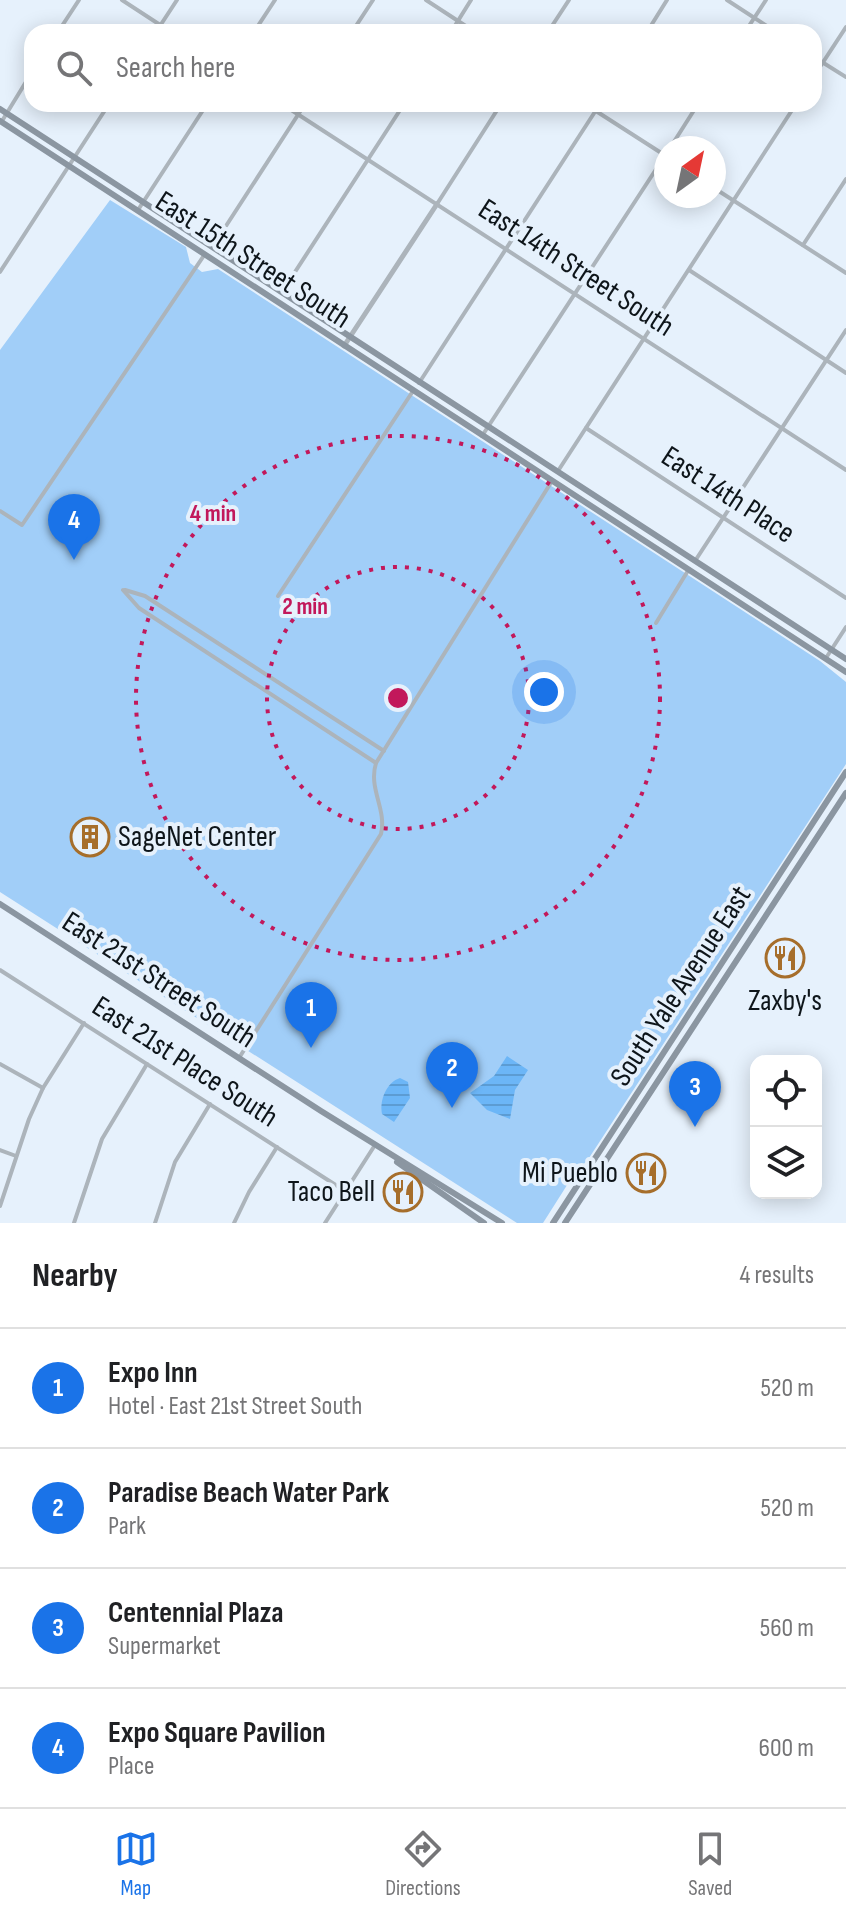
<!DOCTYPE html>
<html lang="en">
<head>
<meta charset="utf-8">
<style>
	:root { --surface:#fff; --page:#f6f6f6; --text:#202124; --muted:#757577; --line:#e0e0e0; --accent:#1a73e8 }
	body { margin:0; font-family:"Sofia Sans Condensed",sans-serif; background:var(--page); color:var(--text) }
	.controls { position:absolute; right:24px; bottom:24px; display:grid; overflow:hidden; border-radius:16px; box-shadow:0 4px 20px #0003 }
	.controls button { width:72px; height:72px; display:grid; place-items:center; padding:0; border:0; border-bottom:2px solid var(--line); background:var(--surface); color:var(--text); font:40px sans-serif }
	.compass { position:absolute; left:654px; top:136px; width:72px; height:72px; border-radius:50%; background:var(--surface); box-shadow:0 4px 20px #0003; rotate:33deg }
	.you { position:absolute; left:544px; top:692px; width:28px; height:28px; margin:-20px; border:6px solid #fff; border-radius:50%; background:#1a73e8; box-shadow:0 0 0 12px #1a73e833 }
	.badge { display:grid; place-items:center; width:52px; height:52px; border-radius:50%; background:var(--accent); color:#fff; font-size:26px; font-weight:700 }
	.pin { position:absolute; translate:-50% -66px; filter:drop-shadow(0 2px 4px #0008) }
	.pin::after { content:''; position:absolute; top:42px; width:28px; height:24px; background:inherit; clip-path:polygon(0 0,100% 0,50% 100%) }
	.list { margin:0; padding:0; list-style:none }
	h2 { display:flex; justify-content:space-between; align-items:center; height:104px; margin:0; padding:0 32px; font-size:34px }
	h2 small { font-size:26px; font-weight:400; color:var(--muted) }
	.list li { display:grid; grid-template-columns:52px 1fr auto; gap:24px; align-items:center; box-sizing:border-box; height:120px; padding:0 32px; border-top:2px solid var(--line) }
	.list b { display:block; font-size:30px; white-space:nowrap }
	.list p { margin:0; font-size:26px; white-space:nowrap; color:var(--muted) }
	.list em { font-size:26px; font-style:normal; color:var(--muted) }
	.icon { flex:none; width:44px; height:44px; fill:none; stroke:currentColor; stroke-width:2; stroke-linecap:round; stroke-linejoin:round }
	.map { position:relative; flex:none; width:846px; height:1223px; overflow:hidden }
	.search { position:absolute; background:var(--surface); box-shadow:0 4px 20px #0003; left:24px; right:24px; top:24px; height:88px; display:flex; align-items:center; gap:20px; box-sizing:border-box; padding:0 28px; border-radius:24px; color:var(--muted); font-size:30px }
	.sheet { height:584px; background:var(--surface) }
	nav { display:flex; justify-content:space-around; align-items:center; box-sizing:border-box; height:112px; border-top:2px solid var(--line); background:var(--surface); font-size:22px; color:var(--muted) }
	nav a { display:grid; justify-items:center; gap:4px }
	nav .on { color:var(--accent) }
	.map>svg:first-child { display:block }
	.park { fill:#a1cef8 }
	.water { fill:url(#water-rules) }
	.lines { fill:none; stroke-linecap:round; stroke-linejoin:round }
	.minor { stroke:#acb4bb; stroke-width:4 }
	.tertiary { stroke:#acb4bb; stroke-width:5 }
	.secondary { stroke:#8b96a1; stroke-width:6 }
	.ring { fill:none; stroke:#c2185b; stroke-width:4; stroke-dasharray:4 8 }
	.labels { text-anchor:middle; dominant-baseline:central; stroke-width:8; stroke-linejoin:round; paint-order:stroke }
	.street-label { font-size:30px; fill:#0e151a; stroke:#e6f1fc }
	.poi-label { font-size:30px; fill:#0e151a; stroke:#e6f1fc; text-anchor:end }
	.centre { fill:#c2185b; stroke:#e6f1fc; stroke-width:4 }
	.ring-label { font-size:24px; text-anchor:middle; font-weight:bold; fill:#c2185b; stroke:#e6f1fc; stroke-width:8; stroke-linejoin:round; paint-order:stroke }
</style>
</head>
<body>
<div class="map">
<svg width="846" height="1223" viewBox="0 0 846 1223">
	<defs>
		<pattern id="water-rules" width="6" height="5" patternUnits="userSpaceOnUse" patternTransform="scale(2)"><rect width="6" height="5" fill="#6cb6f7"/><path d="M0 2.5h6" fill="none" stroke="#5c9cd3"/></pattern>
	</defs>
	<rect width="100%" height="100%" fill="#e6f1fc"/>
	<polygon class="park" points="110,200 186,247 190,263 202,272 218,269 820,661 846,682 846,764 589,1158 569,1182 543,1223 517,1223 0,892 0,350"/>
	<g class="water">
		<polygon points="507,1056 528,1070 515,1090 510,1119 487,1110 470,1093 494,1076"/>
		<path d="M400,1078l8,4 2,16 -16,24 -12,-8c-3,-14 5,-32 18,-36z"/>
	</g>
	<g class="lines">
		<g class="minor">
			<polyline points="122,0 171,32"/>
			<polyline points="426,0 475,32"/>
			<polyline points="727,0 776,32"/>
			<polyline points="58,32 79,0"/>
			<polyline points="156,32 177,0"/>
			<polyline points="254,32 275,0"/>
			<polyline points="352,32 373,0"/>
			<polyline points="451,32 471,0"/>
			<polyline points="548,32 569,0"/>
			<polyline points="647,32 667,0"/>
			<polyline points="745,32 766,0"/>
			<polyline points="814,57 846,77"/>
			<polyline points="814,76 846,27"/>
			<polyline points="282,104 846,470"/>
			<polyline points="585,104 666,156"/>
			<polyline points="2,121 32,72"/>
			<polyline points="670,148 698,104"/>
			<polyline points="714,188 846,273"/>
			<polyline points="437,204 501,104"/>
			<polyline points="138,210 207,104"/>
			<polyline points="803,245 846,179"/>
			<polyline points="213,246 305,104"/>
			<polyline points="689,270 846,373"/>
			<polyline points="0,272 109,104"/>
			<polyline points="282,292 404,104"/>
			<polyline points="419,383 600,104"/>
			<polyline points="586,428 846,598"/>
			<polyline points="482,436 666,154"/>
			<polyline points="558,471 796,104"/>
			<polyline points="0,511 22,525 205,254"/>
			<polyline points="695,561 846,330"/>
			<polyline points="123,590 139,608 376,763"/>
			<polyline points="125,590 145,596 384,751"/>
			<polyline points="278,596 413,391"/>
			<polyline points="656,623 689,569"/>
			<polyline points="826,658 846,627"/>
			<polyline points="0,970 345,1191"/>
			<path d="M239,1058l142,-224c6,-25 -13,-45 -5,-71l176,-282"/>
			<polyline points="0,1064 43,1088"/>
			<polyline points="0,1150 16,1156"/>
			<polyline points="0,1206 29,1119 43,1088 84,1023"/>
			<polyline points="74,1223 102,1139 147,1064"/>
			<polyline points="155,1223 175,1162 210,1104"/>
			<polyline points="234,1223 249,1192 277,1147"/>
			<polyline points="325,1223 375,1145"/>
		</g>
		<polyline class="tertiary" points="344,346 437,204"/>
		<g class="secondary">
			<polyline points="0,109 846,659"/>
			<polyline points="0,121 846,672"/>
			<polyline points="0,904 321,1111 502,1223"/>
			<polyline points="397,1162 484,1223"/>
			<polyline points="553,1223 846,772"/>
			<polyline points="565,1223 846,793"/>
		</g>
	</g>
	<g class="ring">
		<circle cx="398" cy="698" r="131"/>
		<circle cx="398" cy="698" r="262"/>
	</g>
	<defs>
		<symbol id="building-ring" viewBox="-11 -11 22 22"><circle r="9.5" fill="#e6f1fc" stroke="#a66e2b" stroke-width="1.5"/><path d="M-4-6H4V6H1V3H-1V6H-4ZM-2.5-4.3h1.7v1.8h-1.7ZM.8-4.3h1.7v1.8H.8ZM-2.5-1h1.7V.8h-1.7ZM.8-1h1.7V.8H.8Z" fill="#a66e2b"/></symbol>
		<symbol id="restaurant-ring" viewBox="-11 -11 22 22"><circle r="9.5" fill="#e6f1fc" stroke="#a66e2b" stroke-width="1.5"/><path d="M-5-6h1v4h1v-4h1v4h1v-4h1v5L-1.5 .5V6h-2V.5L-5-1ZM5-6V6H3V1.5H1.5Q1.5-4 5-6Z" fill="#a66e2b"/></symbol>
	</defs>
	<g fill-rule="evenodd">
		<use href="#building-ring" x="68" y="815" width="44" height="44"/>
		<use href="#restaurant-ring" x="763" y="936" width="44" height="44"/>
		<use href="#restaurant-ring" x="624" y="1151" width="44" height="44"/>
		<use href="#restaurant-ring" x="381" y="1170" width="44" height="44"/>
	</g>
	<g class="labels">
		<g class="street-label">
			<text transform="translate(253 260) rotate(33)">East 15th Street South</text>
			<text transform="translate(576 268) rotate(33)">East 14th Street South</text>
			<text transform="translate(728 495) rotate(33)">East 14th Place</text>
			<text transform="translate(159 980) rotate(33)">East 21st Street South</text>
			<text transform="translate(681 986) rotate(-57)">South Yale Avenue East</text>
			<text transform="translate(185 1062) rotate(33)">East 21st Place South</text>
		</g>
		<g class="poi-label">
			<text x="118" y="837" text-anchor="start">SageNet Center</text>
			<text x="785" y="1001" text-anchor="middle">Zaxby's</text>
			<text x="618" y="1173">Mi Pueblo</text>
			<text x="375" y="1192">Taco Bell</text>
		</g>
	</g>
	<circle cx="398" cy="698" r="12" class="centre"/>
	<g class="ring-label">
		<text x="213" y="521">4 min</text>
		<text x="305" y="614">2 min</text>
	</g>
</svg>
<div class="controls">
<button><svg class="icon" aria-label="locate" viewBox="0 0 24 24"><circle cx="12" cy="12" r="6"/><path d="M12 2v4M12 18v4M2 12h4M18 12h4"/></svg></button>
<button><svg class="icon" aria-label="layers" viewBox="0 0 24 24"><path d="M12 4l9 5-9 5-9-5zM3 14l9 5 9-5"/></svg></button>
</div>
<svg class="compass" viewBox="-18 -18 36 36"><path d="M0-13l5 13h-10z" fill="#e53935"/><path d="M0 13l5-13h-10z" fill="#757577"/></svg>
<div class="you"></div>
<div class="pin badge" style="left:311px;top:1048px">1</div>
<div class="pin badge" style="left:452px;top:1108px">2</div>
<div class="pin badge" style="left:695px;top:1127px">3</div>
<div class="pin badge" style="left:74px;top:560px">4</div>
<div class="search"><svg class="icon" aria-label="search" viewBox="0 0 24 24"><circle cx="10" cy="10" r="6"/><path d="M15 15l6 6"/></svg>Search here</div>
</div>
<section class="sheet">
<h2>Nearby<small>4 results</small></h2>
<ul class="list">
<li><span class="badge">1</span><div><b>Expo Inn</b><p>Hotel · East 21st Street South</p></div><em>520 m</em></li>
<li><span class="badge">2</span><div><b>Paradise Beach Water Park</b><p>Park</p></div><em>520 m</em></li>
<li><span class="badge">3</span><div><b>Centennial Plaza</b><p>Supermarket</p></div><em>560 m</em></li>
<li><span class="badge">4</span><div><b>Expo Square Pavilion</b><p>Place</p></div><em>600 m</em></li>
</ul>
</section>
<nav>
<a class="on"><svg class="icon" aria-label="map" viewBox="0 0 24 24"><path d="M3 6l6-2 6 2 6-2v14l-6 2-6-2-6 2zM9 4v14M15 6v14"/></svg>Map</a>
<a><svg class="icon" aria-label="directions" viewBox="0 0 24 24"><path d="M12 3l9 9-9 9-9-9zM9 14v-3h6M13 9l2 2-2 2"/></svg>Directions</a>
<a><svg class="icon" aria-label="saved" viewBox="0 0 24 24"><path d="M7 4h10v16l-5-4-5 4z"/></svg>Saved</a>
</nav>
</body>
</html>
